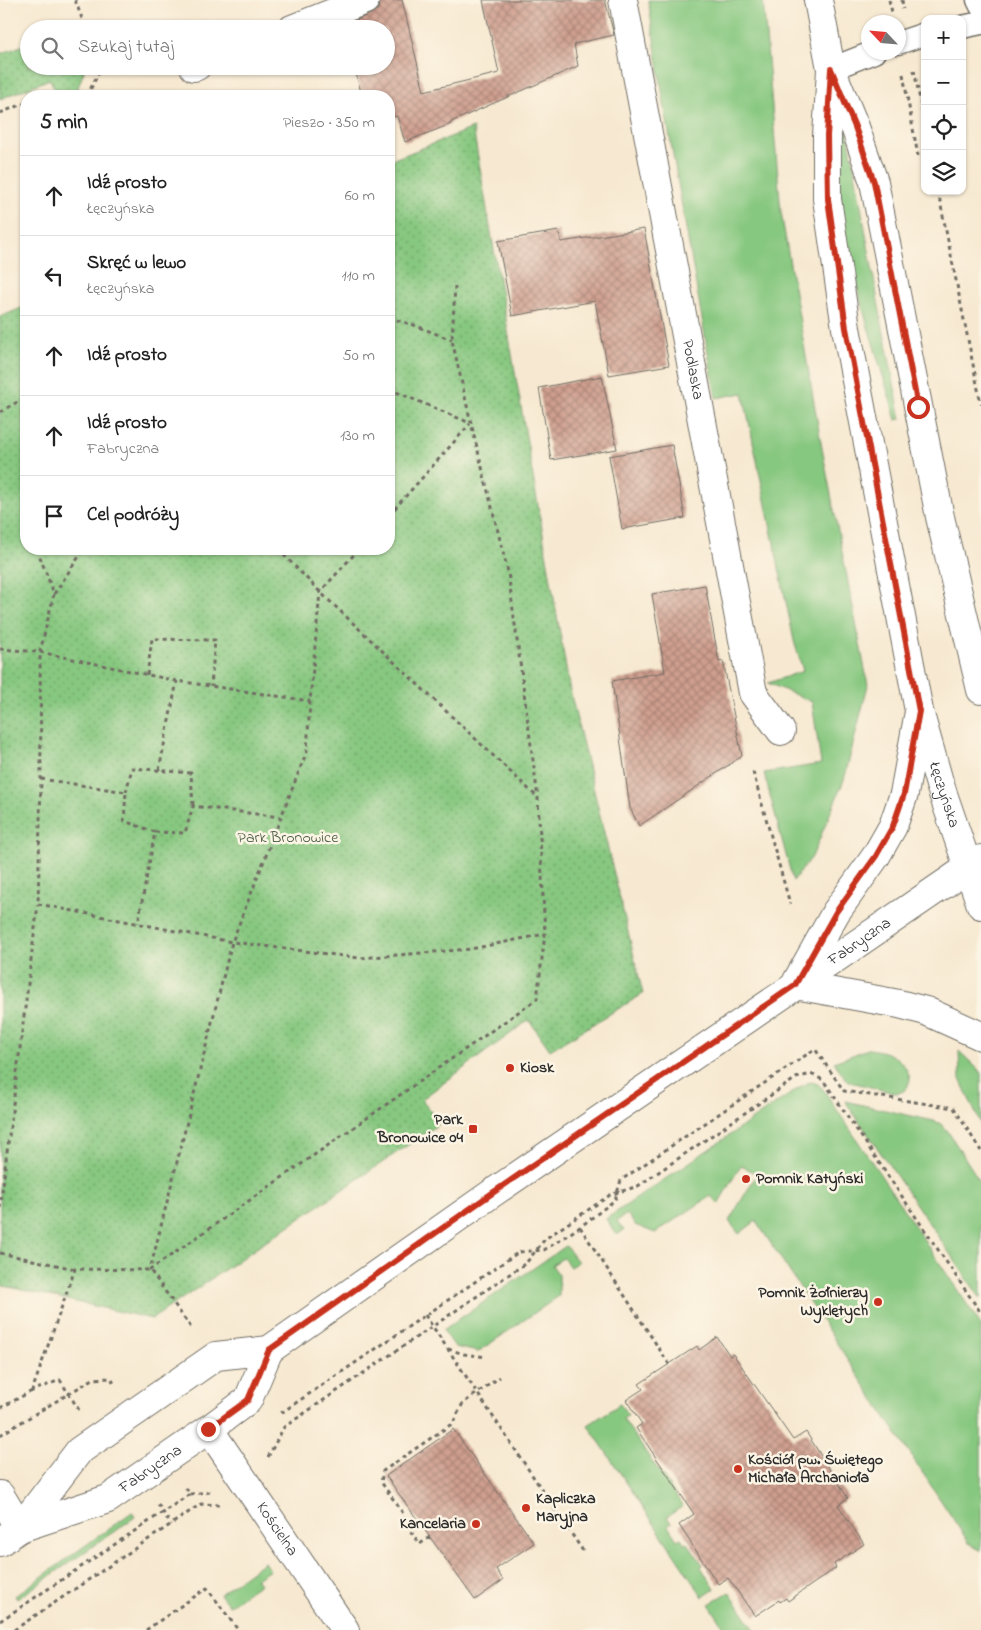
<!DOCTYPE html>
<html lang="pl">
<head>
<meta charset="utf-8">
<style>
	:root { --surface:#fff; --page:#f6f6f6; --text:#222; --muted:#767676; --line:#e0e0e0 }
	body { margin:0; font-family:"Indie Flower",sans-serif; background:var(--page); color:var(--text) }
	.controls { position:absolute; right:15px; top:15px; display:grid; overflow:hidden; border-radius:10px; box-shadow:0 1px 4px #0004 }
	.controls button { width:45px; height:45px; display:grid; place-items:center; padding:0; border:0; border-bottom:1px solid var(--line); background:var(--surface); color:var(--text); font:25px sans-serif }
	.compass { position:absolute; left:861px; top:15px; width:45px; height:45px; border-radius:50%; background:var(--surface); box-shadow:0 1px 4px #0004; rotate:296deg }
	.stop { position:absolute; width:15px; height:15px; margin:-11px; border:4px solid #c8321e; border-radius:50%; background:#fff }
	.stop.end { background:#c8321e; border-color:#fff; box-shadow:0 1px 5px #0008 }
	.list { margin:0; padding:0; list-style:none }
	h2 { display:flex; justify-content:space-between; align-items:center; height:65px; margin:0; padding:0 20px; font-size:21px }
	h2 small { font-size:16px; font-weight:400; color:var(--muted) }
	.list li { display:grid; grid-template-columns:32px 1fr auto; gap:15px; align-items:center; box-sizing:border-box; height:80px; padding:0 20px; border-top:1px solid var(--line) }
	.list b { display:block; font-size:19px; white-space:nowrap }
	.list p { margin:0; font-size:16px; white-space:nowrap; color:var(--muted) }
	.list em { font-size:16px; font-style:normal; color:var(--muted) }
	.icon { flex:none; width:28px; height:28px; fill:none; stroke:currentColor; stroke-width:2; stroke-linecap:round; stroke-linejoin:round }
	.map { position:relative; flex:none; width:981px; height:1630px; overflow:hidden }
	.search { position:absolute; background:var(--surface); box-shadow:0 1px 4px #0004; left:20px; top:20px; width:375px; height:55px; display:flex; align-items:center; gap:12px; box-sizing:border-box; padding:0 18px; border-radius:28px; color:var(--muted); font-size:19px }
	.panel { position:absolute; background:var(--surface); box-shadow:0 1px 4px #0004; left:20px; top:90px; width:375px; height:465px; border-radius:20px }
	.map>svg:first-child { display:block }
	.green { fill:#87c880; stroke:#597a56 }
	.park { fill:url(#park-dots); stroke:#597a56 }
	.building { fill:url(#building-cross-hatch) }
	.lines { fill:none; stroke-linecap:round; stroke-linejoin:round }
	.service-casing { stroke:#726e65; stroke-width:25 }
	.minor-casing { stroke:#726e65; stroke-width:30 }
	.tertiary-casing { stroke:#726e65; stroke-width:30 }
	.path { stroke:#726e65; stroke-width:3; stroke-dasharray:4 4; stroke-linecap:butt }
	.service { stroke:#fff; stroke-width:22 }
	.minor { stroke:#fff; stroke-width:28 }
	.tertiary { stroke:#fff; stroke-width:28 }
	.route { stroke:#c8321e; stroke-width:6 }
	.poi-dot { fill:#c8321e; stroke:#fcf5e5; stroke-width:2 }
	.labels { text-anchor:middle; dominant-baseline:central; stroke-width:5; stroke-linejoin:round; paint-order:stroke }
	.street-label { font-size:16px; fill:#2b2b2b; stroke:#fcf5e5 }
	.park-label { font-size:16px; fill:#475a44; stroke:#fcf5e5 }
	.poi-label { font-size:16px; font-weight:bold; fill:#2b2b2b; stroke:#fcf5e5; text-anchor:start }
</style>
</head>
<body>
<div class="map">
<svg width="981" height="1630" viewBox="0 0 981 1630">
	<defs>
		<pattern id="park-dots" width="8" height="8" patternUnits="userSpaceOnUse" patternTransform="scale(1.25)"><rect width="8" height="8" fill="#87c880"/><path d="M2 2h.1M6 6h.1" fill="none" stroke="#6fa369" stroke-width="1.8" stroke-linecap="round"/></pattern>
		<pattern id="building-cross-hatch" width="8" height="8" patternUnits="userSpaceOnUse" patternTransform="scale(1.25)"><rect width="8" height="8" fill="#cf9f8f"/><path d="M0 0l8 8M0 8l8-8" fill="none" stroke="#a88275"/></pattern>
	</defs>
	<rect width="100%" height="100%" fill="#fcf5e5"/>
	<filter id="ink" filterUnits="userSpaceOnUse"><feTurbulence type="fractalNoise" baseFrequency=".02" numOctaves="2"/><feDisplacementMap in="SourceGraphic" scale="10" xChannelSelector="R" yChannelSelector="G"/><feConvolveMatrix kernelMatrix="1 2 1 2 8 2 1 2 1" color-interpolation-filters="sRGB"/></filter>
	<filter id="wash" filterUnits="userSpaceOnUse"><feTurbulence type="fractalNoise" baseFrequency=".0096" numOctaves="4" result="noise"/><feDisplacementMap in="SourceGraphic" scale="20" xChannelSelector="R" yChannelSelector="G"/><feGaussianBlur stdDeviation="1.12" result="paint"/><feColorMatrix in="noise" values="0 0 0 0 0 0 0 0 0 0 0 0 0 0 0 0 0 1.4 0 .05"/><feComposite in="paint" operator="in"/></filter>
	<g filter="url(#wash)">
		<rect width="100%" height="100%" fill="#f7e9d1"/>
		<g class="green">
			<polygon points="648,0 763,0 781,212 821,443 868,685 844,780 812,857 793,881 764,773 821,764 812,702 768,683 803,671 794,641 743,393 716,398 664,104"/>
			<path d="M836,106l11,22 34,190 20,101 -5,1c-20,-71 -46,-141 -56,-215 -4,-32 -3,-67 -4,-99z"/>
			<path d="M868,1049c20,2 37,9 42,30 -2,10 -6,14 -16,14l-47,-12 -13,-19z"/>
			<polygon points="959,1051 981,1072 981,1125 960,1079"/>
			<polygon points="812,1082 818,1084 823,1089 981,1325 981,1551 969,1543 965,1537 756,1221 739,1234 729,1221 757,1174 741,1165 718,1204 711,1196 655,1233 635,1225 627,1214 617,1221 624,1230 617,1235 606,1219 802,1086 807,1083"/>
			<polygon points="845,1101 934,1121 941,1124 947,1130 981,1183 981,1299"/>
			<polygon points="566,1246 578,1262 570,1267 563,1258 552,1265 559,1275 559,1296 478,1352 455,1347 443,1330"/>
			<polygon points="620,1404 628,1415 623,1419 683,1506 667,1517 671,1523 668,1526 677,1540 681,1538 685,1544 688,1543 703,1565 701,1567 715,1589 703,1597 588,1425"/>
			<polygon points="132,1512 135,1517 17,1599 15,1596"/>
			<polygon points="264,1562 270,1570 256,1579 260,1584 229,1606 220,1594"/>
			<polygon points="729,1592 755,1630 726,1630 709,1604"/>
		</g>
		<g class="park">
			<polygon points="29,43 29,66 86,66 77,90 65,96 57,96 50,79 0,99 0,54"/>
			<polygon points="473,128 570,691 643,994 550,1050 529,1020 422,1099 439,1124 152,1319 0,1285 0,317 26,306 26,549 389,549 389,161"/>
		</g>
		<g id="blocks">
			<g class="building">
				<polygon points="380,0 402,0 424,91 499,73 483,0 605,0 614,35 574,44 578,66 451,122 451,124 405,142 397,116 389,118 389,96 362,96 354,66 386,66 386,29 345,29 344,25 371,14 378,9"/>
				<polygon points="644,229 669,365 609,375 595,301 512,316 498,241 559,231 561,242"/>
				<polygon points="602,376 617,449 551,460 539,388"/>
				<polygon points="672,445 685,518 622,529 609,456"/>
				<polygon points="705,585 719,662 723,661 742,756 639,826 630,808 612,681 665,672 652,594"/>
				<polygon points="717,1337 730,1356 733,1354 793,1440 806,1432 848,1498 838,1505 864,1544 834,1564 836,1568 788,1601 786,1598 780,1602 779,1600 755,1616 728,1578 718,1584 679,1525 694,1514 636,1428 642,1424 626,1400 643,1389 639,1384 697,1346 699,1350"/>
				<polygon points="453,1429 534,1543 496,1569 503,1580 475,1600 386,1476"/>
			</g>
		</g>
	</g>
	<g filter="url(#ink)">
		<use href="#blocks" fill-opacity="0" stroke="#726e65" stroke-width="1"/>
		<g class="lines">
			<defs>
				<g id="service">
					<polyline points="978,0 981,6"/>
					<polyline points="962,27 981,23"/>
					<polyline points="898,43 925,34"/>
					<polyline points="831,69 874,52"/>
				</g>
				<g id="minor">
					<path id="s1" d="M623,0l130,693 28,38"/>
					<polyline points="292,29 365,0"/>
					<polyline points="194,67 197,66"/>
					<path id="s2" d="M209,1429l136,201"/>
					<polyline points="0,1495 20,1528"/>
				</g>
				<g id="tertiary">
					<polyline points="818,0 831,69 855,127 874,182 940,517 981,690"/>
					<path id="s3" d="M831,69l-4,67v63l19,129 73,383 21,74 41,120"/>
					<polyline points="797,981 836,912 876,856 893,826 904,794 918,717"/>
					<polyline points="795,985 899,1004 926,1011 981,1036"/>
					<path id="s4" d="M20,1528l59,-77 137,-95 53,-6 222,-156 490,-335"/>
					<path id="s5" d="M0,1542l20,-14 88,-29 101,-70 39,-29 21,-50"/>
				</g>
			</defs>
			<use href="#service" class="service-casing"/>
			<use href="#minor" class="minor-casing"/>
			<use href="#tertiary" class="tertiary-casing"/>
			<g class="path">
				<polyline points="75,0 86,29"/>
				<polyline points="889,0 892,12"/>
				<polyline points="902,0 903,9"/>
				<polyline points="914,70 925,124"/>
				<polyline points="903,74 918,156"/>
				<polyline points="87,96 102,66"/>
				<polyline points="0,113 26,103"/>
				<polyline points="938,191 981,404"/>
				<polyline points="389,318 414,325 452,340"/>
				<polyline points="389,389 470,423"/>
				<polyline points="0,412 26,397"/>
				<polyline points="26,426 21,464 26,494"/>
				<polyline points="389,515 470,424"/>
				<polyline points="37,549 54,594 40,652 41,779 38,904 232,942 360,958 471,949 545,934"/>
				<polyline points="278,549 320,592 537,797"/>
				<polyline points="359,549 320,592 310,701 307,751 232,942 150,1270 537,999 545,934 538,798 508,572 471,423 452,340 455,286"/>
				<polyline points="54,594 84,549"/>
				<polyline points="0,649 40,652 177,681 310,701"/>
				<polyline points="147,675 152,639 215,640 211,686"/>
				<polyline points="159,770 177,681"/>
				<polyline points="753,772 790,904"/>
				<polyline points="41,779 126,792 124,821 155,832 138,923"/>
				<polyline points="126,792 132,768 191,773 193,806"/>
				<polyline points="155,832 185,833 193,806 280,817"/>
				<polyline points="0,1208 38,904"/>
				<polyline points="580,1227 671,1367"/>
				<polyline points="0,1253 75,1269"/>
				<polyline points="425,1315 585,1554"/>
				<polyline points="448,1349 464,1354 486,1357"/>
				<polyline points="0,1408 32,1391"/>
				<polyline points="79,1410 60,1380 32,1391 75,1269 150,1270 192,1329"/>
				<polyline points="281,1413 519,1252 544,1250 580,1227 615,1200 621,1180 815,1049 844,1091 954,1108 981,1151"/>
				<polyline points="0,1435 93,1379 111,1378 115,1385"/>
				<polyline points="268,1457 284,1427 526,1263 545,1239 610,1195 638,1186 796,1078 811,1074 823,1080 981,1313"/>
				<polyline points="190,1494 211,1492"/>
				<polyline points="158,1504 171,1525"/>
				<polyline points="430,1537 420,1544 409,1529 405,1516 381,1482 383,1471 453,1423 463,1403 500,1377"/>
				<polyline points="0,1621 190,1494 185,1487"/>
				<polyline points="14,1630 201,1504 219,1505"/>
				<polyline points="146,1630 207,1588 238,1630"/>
			</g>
			<use href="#service" class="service"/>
			<use href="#minor" class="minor"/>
			<use href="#tertiary" class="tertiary"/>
		</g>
	</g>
	<g class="lines" filter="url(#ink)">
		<polyline class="route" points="208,1429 248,1400 269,1350 491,1194 795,985 836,912 876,856 893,826 904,794 919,711 846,328 828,199 827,136 831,69 855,127 874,182 918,407"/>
	</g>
	<g class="poi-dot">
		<circle cx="510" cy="1068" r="5"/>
		<rect x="468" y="1124" width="10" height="10" rx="2.5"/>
		<circle cx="746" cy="1179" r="5"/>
		<circle cx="878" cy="1302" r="5"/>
		<circle cx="738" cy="1469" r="5"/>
		<circle cx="526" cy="1508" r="5"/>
		<circle cx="476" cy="1524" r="5"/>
	</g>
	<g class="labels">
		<g class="street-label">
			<text stroke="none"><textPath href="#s1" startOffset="376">Podlaska</textPath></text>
			<text stroke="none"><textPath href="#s3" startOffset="738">Łęczyńska</textPath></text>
			<text stroke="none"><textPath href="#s4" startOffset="1035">Fabryczna</textPath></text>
			<text stroke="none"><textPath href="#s5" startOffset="169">Fabryczna</textPath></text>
			<text stroke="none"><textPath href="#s2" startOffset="121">Kościelna</textPath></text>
		</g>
		<g class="park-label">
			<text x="288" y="838">Park Bronowice</text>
		</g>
		<g class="poi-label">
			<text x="520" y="1068">Kiosk</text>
			<text x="463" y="1120" text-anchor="end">Park<tspan x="463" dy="18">Bronowice 04</tspan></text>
			<text x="756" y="1179">Pomnik Katyński</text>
			<text x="868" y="1293" text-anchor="end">Pomnik Żołnierzy<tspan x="868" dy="18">Wyklętych</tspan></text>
			<text x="748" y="1460">Kościół pw. Świętego<tspan x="748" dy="18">Michała Archanioła</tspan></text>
			<text x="536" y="1499">Kapliczka<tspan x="536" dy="18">Maryjna</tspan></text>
			<text x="466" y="1524" text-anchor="end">Kancelaria</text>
		</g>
	</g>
</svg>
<div class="controls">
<button>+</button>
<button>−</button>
<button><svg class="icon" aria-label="locate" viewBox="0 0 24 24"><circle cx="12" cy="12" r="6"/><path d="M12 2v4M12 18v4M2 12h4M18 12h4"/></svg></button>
<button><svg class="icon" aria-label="layers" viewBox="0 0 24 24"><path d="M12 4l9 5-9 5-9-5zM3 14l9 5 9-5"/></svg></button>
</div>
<svg class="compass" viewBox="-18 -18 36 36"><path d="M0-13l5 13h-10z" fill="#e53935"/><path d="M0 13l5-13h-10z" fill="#767676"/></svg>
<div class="stop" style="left:918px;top:407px"></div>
<div class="stop end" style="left:208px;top:1429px"></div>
<div class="search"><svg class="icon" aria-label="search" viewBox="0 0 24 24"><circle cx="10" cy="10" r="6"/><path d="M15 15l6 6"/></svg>Szukaj tutaj</div>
<section class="panel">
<h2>5 min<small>Pieszo · 350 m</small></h2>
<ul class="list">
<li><svg class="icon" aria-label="ahead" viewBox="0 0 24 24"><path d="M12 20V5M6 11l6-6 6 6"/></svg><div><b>Idź prosto</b><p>Łęczyńska</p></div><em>60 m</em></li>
<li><svg class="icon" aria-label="left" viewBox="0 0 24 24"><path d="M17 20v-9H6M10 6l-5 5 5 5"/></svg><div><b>Skręć w lewo</b><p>Łęczyńska</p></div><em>110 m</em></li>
<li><svg class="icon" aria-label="ahead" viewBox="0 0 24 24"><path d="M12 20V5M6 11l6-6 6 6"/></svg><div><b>Idź prosto</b></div><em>50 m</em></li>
<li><svg class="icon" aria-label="ahead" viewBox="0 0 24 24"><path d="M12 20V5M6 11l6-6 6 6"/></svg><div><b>Idź prosto</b><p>Fabryczna</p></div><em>130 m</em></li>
<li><svg class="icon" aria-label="arrive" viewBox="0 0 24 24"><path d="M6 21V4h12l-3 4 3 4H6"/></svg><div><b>Cel podróży</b></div></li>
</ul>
</section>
</div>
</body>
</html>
